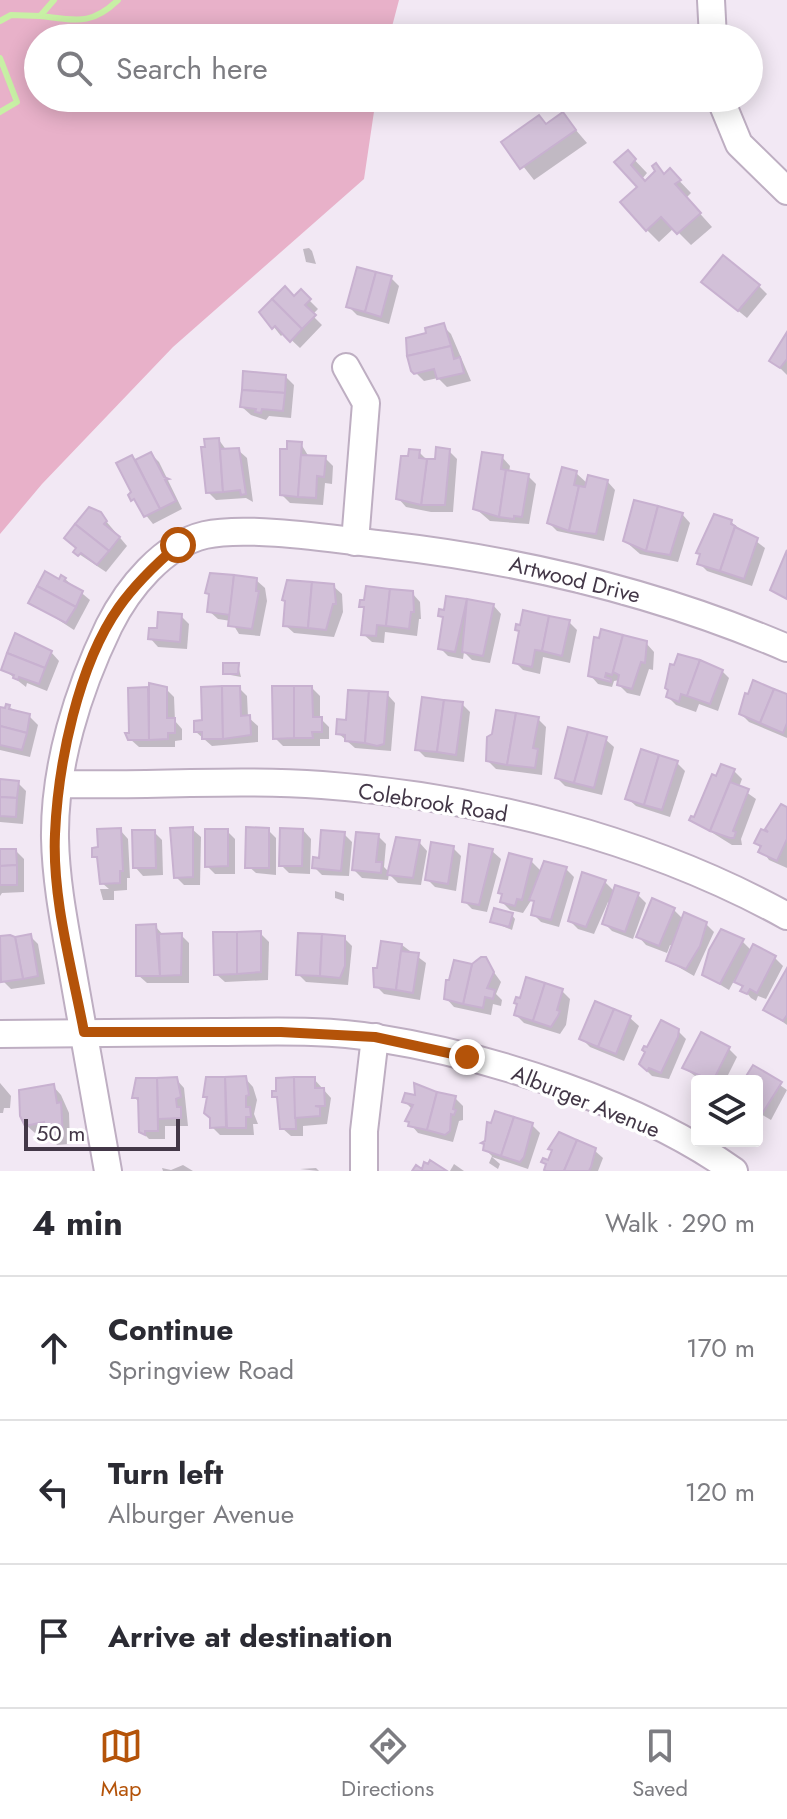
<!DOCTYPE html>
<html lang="en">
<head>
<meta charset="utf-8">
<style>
	:root { --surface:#fff; --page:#f2f2f3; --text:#2b2b33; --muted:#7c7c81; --line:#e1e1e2; --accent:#b45309 }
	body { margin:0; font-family:Jost,sans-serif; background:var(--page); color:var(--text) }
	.controls { position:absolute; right:24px; bottom:24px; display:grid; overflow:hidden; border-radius:8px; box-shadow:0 4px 20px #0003 }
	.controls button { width:72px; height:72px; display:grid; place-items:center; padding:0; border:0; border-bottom:2px solid var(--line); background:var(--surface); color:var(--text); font:40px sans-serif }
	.scale { position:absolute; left:24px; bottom:20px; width:156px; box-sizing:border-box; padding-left:8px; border:4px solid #433747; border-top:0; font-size:22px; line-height:28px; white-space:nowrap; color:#433747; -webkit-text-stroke:6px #fff; paint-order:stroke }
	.stop { position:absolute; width:24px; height:24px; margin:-18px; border:6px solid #b45309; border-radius:50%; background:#fff }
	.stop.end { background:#b45309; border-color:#fff; box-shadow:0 2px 8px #0008 }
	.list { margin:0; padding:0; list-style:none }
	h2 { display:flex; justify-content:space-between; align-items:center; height:104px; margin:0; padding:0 32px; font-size:34px }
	h2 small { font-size:26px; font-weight:400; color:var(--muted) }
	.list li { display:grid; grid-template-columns:52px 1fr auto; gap:24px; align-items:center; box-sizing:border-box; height:144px; padding:0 32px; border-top:2px solid var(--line) }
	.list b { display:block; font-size:30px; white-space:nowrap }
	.list p { margin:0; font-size:26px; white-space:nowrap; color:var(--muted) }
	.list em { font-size:26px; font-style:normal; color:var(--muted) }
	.icon { flex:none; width:44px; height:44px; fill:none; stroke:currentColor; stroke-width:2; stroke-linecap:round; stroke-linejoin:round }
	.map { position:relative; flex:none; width:787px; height:1171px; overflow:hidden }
	.search { position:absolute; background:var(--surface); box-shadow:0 4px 20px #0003; left:24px; right:24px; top:24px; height:88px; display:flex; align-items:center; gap:20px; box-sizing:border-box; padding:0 28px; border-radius:44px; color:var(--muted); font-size:30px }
	.sheet { height:536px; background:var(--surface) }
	nav { display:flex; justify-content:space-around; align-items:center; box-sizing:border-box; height:112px; border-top:2px solid var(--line); background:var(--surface); font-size:22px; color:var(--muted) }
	nav a { display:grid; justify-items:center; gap:4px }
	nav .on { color:var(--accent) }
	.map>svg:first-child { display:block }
	.green { fill:#e8b1c9 }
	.shadow { fill:#0003 }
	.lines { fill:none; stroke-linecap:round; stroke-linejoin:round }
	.stream { stroke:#c8f0a5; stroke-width:6 }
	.building { fill:#d2c0d8; stroke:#c8b1d0; stroke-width:2 }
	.minor-casing { stroke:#beaec2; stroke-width:30 }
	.minor { stroke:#fff; stroke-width:26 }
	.route { stroke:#b45309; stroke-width:10 }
	.labels { text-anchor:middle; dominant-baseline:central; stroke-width:7; stroke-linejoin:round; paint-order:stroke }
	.street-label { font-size:22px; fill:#433747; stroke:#fff }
</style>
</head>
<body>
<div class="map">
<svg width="787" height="1171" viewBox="0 0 787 1171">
	<rect width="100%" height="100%" fill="#f2e8f4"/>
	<polygon class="green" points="0,0 399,0 389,38 38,38 38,98 376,98 364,179 173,347 42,484 0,534"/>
	<g class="shadow">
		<polygon points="563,115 587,143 534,180 504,142 547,126"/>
		<polygon points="628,153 647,173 642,179 645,183 670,171 691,193 686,198 712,227 691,245 674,228 659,242 647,230 640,188 617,163"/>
		<polygon points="309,248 312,251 316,264 306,262 303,249"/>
		<polygon points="391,278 399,286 389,324 357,315 349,307"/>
		<polygon points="759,286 767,294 747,318 712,289"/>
		<polygon points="301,292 318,309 312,315 322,325 300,348 284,333 281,336 262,312"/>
		<polygon points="443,326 451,334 471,381 447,387 438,378 424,381 416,373 429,335"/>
		<polygon points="787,335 787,375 772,360"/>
		<polygon points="285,376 294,385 291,418 269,416 266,420 251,415 242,407"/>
		<polygon points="219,440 227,451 238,450 247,458 253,502 246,498 216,500 208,492"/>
		<polygon points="301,444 309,457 325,458 333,466 332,484 325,483 323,505 290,503 282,495"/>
		<polygon points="449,451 457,459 453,512 431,512 406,507 398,498 410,458 419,452 428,461 436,462"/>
		<polygon points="151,454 159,462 182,509 153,524 133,499 132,457 136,462"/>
		<polygon points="502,457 510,466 509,473 528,476 536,484 529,524 490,521 475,508"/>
		<polygon points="576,473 588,484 607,481 615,490 604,541 557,531 549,523 558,483"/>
		<polygon points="100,514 127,546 106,572 76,552"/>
		<polygon points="682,514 690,523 678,562 640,554 625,541"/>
		<polygon points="731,522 765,548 752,586 707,571 699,563"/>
		<polygon points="65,579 90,600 74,630 31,602"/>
		<polygon points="256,580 265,588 267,601 260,636 239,634 231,621 218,619 209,611 211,597 207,593"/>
		<polygon points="333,586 342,594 343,612 334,637 294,633 285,625"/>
		<polygon points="412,593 420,602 421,619 419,619 417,636 385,632 384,643 372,642 363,634 366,611 361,606"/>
		<polygon points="447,598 493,605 501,614 490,663 472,660 464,652 463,659 448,656 440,648 444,619 440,615 445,612"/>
		<polygon points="181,616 189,624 187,649 158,647 150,638"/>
		<polygon points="569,622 577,630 570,663 543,657 540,674 523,670 515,662 521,634 517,629"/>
		<polygon points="602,632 646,643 654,652 653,670 649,669 640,696 627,693 619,685 620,680 614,681 612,687 598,684 590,675"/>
		<polygon points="51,652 59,661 47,691 27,683 26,687 3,669"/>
		<polygon points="679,656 721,670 729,678 718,711 699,704 696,712 676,705 668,697 670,671"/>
		<polygon points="238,665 241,677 225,674"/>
		<polygon points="754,683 787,697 787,738 749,722 741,714"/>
		<polygon points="239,688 247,696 248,717 258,726 258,742 212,746 196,732"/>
		<polygon points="312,688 320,696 320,718 329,727 329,739 320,739 320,746 283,746 275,738"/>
		<polygon points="166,689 174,697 175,721 182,729 182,740 175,741 175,747 139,747 130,739 130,690"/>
		<polygon points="387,694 395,703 391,751 355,748 338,733"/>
		<polygon points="462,704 470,712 464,762 425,757 417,749"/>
		<polygon points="10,708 29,716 38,725 30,757 0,750 0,709"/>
		<polygon points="538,719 546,727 542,775 496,769 488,761"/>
		<polygon points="605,739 614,747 602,795 565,786 557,778"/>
		<polygon points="677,763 685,771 670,817 636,806 627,798"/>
		<polygon points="734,771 742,779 739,787 756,799 741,839 742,845 732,845 692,820 695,820"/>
		<polygon points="0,781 18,783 26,791 23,824 0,822"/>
		<polygon points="787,809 787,868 769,860 756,842 769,835"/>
		<polygon points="192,829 201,837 200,885 184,885 176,877"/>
		<polygon points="120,830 128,839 130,878 127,878 127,890 114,891 114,900 103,900 100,889 109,889 102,883 100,862 94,856"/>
		<polygon points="268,830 276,838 276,875 256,873 247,865"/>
		<polygon points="303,830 311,839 310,874 289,873 281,865"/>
		<polygon points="227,831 235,839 235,874 215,874 207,866"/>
		<polygon points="154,832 162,840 163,875 143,876 135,867"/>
		<polygon points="344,834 352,842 349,876 322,875 314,867"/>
		<polygon points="378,836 386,844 384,867 390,873 419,842 427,851 421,885 398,883 389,874 388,880 362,878 354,870"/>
		<polygon points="471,847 492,851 501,859 487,912 472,909 464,901"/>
		<polygon points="453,848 461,856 456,891 435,887 427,879"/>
		<polygon points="0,851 16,851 24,859 24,892 2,893 0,896"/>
		<polygon points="510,856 531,861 542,872 566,869 574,877 559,927 541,922 533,914 536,903 532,899 523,913 510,910 502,902 502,878"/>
		<polygon points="605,882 615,892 638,895 646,903 633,939 612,931 604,923 611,904 608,902 594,934 578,929 570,921"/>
		<polygon points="335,891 344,894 344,901 335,898"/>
		<polygon points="674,910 684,920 706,924 714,932 694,976 668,961 674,946 670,945 667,953 646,945 638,936"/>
		<polygon points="512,915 515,919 512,930 493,922"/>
		<polygon points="155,926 164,936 181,935 189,943 189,983 147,983 138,975"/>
		<polygon points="260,933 269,942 268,980 225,982 216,974"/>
		<polygon points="30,936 38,944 45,984 11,989 3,981 0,939"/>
		<polygon points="344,938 352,946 348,985 306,982 298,974"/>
		<polygon points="742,941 752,951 775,958 783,966 766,999 758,996 756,1001 751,998 735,979 729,990 704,975"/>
		<polygon points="402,945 426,963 420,1000 384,994 376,986"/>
		<polygon points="488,964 501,982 496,994 502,1000 501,1006 493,1004 491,1015 454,1007 446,998 476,967"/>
		<polygon points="787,972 787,1025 765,1009"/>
		<polygon points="562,991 570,999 566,1025 560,1034 524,1023 516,1015"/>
		<polygon points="630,1018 639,1026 624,1061 590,1047 582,1039"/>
		<polygon points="678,1031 686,1039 669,1079 652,1076 643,1067"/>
		<polygon points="729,1049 737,1057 725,1081 702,1081 684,1068"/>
		<polygon points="754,1067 787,1090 771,1120 757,1112 757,1081 746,1081"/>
		<polygon points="245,1078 253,1087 257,1100 254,1114 258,1124 253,1124 254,1135 220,1135 212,1127 210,1101 205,1096 208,1079"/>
		<polygon points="176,1079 184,1088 188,1126 165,1126 165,1139 149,1139 141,1131 140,1103 134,1097 138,1080"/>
		<polygon points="314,1079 331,1098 327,1124 303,1126 303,1136 291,1136 282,1128 279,1101 274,1096 277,1080"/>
		<polygon points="0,1083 11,1096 10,1108 4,1108 3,1113 0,1113"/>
		<polygon points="53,1086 61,1095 69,1113 70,1144 57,1145 48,1131 35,1133 26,1125"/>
		<polygon points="455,1098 463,1106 463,1120 459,1121 453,1142 418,1133 407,1120 413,1110 405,1102"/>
		<polygon points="532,1125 540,1133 528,1169 492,1157 500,1164 498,1169 489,1163 492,1156 485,1149"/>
		<polygon points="594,1150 603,1158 598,1171 548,1171 549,1162"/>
		<polygon points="454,1164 464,1171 450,1171"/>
		<polygon points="183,1165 193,1171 163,1171 162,1168 171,1170"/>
		<polygon points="316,1168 319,1171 300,1169"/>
	</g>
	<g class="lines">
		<g class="stream">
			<path d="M40,16c36,4 51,10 78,-16"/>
			<polyline points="0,21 11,15 40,16 54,0"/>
			<polyline points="0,58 17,102 0,112"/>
		</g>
	</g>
	<g class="building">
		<polygon points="563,112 576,130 520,169 501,142 539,115 546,124"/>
		<polygon points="628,150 636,159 631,165 645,181 655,171 652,166 656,163 664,174 670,168 681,180 675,184 701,213 677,234 661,217 646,231 620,202 637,187 614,162"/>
		<polygon points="723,255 760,285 738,311 701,282"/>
		<polygon points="357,267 376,272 365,312 346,307"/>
		<polygon points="376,272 392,276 381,317 365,312"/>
		<polygon points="285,286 294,296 301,289 311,299 305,305 316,315 302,329 272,299"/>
		<polygon points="272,299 302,329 290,342 275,326 272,329 259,312"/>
		<polygon points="444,323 451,346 407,356 406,338 426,333 425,328"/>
		<polygon points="787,332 787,359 780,368 769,361"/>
		<polygon points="451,346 454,359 460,357 464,373 437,379 434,369 414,374 411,371 407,356"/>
		<polygon points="243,371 286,375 285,393 242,390"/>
		<polygon points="242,390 285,393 283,411 262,409 261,413 255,412 256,409 240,407"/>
		<polygon points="219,438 223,492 206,493 201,447 205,447 204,439"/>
		<polygon points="287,441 302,442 298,497 280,495 280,449 287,449"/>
		<polygon points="436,447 450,449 445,505 421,505 427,459 435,459"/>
		<polygon points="239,448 246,494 241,495 240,490 223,492 220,449"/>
		<polygon points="409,449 420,450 419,458 427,459 421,505 396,499 401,456 408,456"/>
		<polygon points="151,452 164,477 169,479 165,480 176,501 160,509 135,460"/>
		<polygon points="482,452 503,455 501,469 506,470 499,517 473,509"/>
		<polygon points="132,455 160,509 144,517 134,499 131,501 128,495 131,492 116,463"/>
		<polygon points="301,455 326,456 324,477 317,476 316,498 298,497"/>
		<polygon points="562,467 577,471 574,485 579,486 569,531 547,523"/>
		<polygon points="506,470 529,474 522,517 514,516 514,519 499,517"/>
		<polygon points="588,475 608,480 596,534 569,531 579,486 585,487"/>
		<polygon points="634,500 658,506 646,551 623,541"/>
		<polygon points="658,506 683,513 670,555 646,551"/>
		<polygon points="89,507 101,512 107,521 104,524 120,537 109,551 75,524"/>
		<polygon points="714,514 732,520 731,524 735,526 720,571 697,564 700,554 696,553"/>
		<polygon points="75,524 109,551 97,565 81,553 78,556 73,552 76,548 64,538"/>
		<polygon points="735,527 758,538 744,579 720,571"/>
		<polygon points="787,550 787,599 770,590"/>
		<polygon points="45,571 59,579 61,575 66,578 64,581 83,591 76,607 37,586"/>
		<polygon points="210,573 234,575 230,615 207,612 209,594 205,593"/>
		<polygon points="234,575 257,578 256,591 259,591 252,629 228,626"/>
		<polygon points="287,580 312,582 308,628 283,626 285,601 282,600"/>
		<polygon points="312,582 334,584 336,604 333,604 326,630 308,628"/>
		<polygon points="37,586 76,607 66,623 28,603"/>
		<polygon points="366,586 390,589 386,626 377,625 376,636 361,635 364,607 359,607 360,600 364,600"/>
		<polygon points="390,589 413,591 414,612 411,612 409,629 386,626"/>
		<polygon points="446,596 467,599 455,652 438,649 443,617 438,616 439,609 444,610"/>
		<polygon points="467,599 494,604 483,656 462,652"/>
		<polygon points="523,610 549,616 542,651 535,650 532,667 513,663 519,631 515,630 516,624 520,625"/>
		<polygon points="158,612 182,614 180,642 148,639 149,628 157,628"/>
		<polygon points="549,616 570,620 562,656 542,651"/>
		<polygon points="601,629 623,635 612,675 606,673 605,677 611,679 611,682 588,676 594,637 599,638"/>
		<polygon points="15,633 52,651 45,668 7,653"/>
		<polygon points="623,635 647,641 645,663 641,662 632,689 617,685 619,675 613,672"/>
		<polygon points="7,653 45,668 39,684 19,677 18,680 13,678 14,675 1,670"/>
		<polygon points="678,654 700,660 687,696 681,694 679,702 666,697 668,690 665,688 670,664 674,665"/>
		<polygon points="700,660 723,670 710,704 687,696"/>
		<polygon points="223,663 239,663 238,674 223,674"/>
		<polygon points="753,680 774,689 760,723 739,714 745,693 748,694"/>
		<polygon points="149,683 167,687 167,718 175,718 175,733 168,733 168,739 149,740"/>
		<polygon points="222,686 223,739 202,739 202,732 194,732 194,721 202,720 201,687"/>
		<polygon points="222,686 240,686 241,716 250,715 251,735 223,739"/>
		<polygon points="272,686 294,686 294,738 273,739"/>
		<polygon points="294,686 312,686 313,717 322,717 322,732 312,732 313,738 294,738"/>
		<polygon points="148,687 149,740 128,740 125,733 129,733 128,688"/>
		<polygon points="774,689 787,694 787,723 783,733 760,723"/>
		<polygon points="348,690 369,691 365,743 345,741 345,735 336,734 337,719 346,720"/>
		<polygon points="369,691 388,692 384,744 377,746 365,743"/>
		<polygon points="422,697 444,700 437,752 415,750"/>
		<polygon points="444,700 463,702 456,755 437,752"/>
		<polygon points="6,704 10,705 9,709 30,714 27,733 0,726 0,707 5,708"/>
		<polygon points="496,710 516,713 507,765 486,761 487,737 492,734"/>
		<polygon points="516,713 539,717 533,748 538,749 535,768 507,765"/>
		<polygon points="0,726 27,733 22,750 0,745"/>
		<polygon points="568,727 588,732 574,783 555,778"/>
		<polygon points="588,732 607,737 594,788 574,783"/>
		<polygon points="641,749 659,755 644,805 625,799"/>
		<polygon points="659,755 678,761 662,810 644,805"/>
		<polygon points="721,764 735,769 710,831 689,820 691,816 694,817 712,774 716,776"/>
		<polygon points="0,779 19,781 17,798 0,797"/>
		<polygon points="730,782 749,789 733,831 736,832 734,838 730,838 710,831"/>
		<polygon points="0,797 17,798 16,817 0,816"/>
		<polygon points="781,804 787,807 787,839 777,861 758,852 761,846 754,843 761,829 768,832 765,829"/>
		<polygon points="193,827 193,877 174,878 170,828"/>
		<polygon points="246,827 269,828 269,868 245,868"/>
		<polygon points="121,828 123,871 120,871 120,883 100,884 97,857 92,857 92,848 98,847 97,829"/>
		<polygon points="280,828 303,829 302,866 279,866"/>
		<polygon points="205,829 228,829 228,866 205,867"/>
		<polygon points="132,830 155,830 156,868 133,868"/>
		<polygon points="321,830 345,832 341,871 312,868 313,857 319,858"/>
		<polygon points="356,832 379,834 376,862 382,862 381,873 352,870"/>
		<polygon points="396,837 420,840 413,878 387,875"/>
		<polygon points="431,842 454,846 448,884 425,880"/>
		<polygon points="469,844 493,849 479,905 462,902"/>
		<polygon points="0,849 16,849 17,865 0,866"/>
		<polygon points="509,853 532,859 522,900 517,899 515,906 500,902 502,894 498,893"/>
		<polygon points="544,861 567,867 551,920 531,915 534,901 529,900"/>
		<polygon points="17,865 17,885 0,885 0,866"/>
		<polygon points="582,872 606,880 586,927 568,921"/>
		<polygon points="615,885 639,893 625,932 602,924"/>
		<polygon points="652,898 675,908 659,946 636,937"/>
		<polygon points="494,908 513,913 509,927 490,922"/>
		<polygon points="684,912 707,922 700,946 686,969 666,961"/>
		<polygon points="156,924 160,976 136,976 136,925"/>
		<polygon points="721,929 744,939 720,984 702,975 709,950"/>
		<polygon points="261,931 261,972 237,974 237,932"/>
		<polygon points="213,932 237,932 237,974 214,975"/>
		<polygon points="182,933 181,975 160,976 159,934"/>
		<polygon points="298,933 322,934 320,976 296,975"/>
		<polygon points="31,934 38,976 23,979 15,937"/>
		<polygon points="322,934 345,936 345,966 340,978 320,976"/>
		<polygon points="10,935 15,937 23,979 1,982 0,936"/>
		<polygon points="381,941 402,944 396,990 374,987 373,968 377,968"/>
		<polygon points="753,944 776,956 757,993 750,989 747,994 740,991 743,986 734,982"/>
		<polygon points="401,951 419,953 413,993 396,990"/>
		<polygon points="481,957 486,957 494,972 487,988 495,990 493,999 485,997 483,1008 463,1004 472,964"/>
		<polygon points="454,960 472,964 463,1004 444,999 446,980 449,980"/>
		<polygon points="787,968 787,1015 783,1021 763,1010"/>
		<polygon points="526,977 545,983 533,1021 514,1015 517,1004 514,1003 516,997 520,998"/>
		<polygon points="545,983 563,989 557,1010 560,1011 558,1016 551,1027 533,1021"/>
		<polygon points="595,1001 614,1009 598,1047 579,1039"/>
		<polygon points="614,1009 631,1016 616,1054 598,1047"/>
		<polygon points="661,1020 679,1029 678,1037 661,1073 649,1068 647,1071 639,1064 645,1052 642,1050 644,1046 647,1047"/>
		<polygon points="701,1032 730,1047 713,1081 682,1068"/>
		<polygon points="753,1065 782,1082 762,1114 757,1111 757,1081 743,1081"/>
		<polygon points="246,1076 249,1095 246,1096 246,1107 250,1107 251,1117 246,1117 246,1128 227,1128 225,1077"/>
		<polygon points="177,1077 181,1097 176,1099 177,1107 181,1107 181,1118 158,1119 157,1078"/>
		<polygon points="206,1077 225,1077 226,1127 210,1128 210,1118 204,1113 207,1097 203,1097"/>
		<polygon points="294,1077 296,1129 280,1129 277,1097 272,1097 272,1091 276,1091 276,1078"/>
		<polygon points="294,1077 315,1077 315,1088 324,1088 325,1106 315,1106 320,1107 320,1116 295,1118"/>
		<polygon points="136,1078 157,1078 158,1131 145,1131 145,1135 139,1132 138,1098 132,1098"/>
		<polygon points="414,1083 437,1092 427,1130 408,1126 409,1122 405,1121 413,1105 402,1102 405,1093 415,1095"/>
		<polygon points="54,1084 57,1103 61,1102 63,1136 47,1138 44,1122 25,1126 20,1116 19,1090"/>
		<polygon points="437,1092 456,1096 453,1109 456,1110 454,1115 451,1114 450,1131 445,1135 427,1130"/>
		<polygon points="495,1111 514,1117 501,1156 483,1150 484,1144 481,1143 485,1141 487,1122 491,1123"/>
		<polygon points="514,1117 533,1123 524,1157 520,1162 501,1156"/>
		<polygon points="559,1132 577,1140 564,1171 546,1171 544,1170 546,1164 541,1162 543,1158 548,1160 552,1150 548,1149"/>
		<polygon points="577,1140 596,1148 591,1167 589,1171 564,1171"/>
		<polygon points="430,1160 447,1171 412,1171 416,1165 422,1169 424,1162 428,1164"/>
	</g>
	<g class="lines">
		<defs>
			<g id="minor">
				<polyline points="711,0 713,38"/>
				<polyline points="720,98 739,144 787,191"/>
				<polyline points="346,367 366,403 355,542"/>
				<path d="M61,784c87,2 174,-5 261,1 160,12 325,54 465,131"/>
				<path d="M0,1034c71,-1 142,-1 213,-2 54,0 111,-3 164,6 114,18 263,66 357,133"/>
				<path d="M108,1171c-11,-64 -23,-128 -34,-192 -8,-47 -18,-93 -19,-141 -1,-72 23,-148 54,-212 19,-38 54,-81 96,-91 43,-10 135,5 181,10 139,16 273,48 401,103"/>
				<polyline points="364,1171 364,1131 375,1037"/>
			</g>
		</defs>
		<use href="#minor" class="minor-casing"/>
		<use href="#minor" class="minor"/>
	</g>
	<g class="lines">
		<path class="route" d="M178,545c-22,19 -42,38 -59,62 -41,58 -61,157 -64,227 -3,65 17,134 29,198h197l94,5 92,20"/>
	</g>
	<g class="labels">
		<g class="street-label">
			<text transform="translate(575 579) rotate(14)">Artwood Drive</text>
			<text transform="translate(433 802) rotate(9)">Colebrook Road</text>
			<text transform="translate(586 1101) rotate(22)">Alburger Avenue</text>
		</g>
	</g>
</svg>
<div class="controls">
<button><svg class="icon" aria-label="layers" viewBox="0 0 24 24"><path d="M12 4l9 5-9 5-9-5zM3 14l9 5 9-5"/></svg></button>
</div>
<div class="scale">50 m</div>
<div class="stop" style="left:178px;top:545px"></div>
<div class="stop end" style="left:467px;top:1057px"></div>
<div class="search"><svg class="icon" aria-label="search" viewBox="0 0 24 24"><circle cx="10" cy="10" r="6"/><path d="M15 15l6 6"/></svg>Search here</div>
</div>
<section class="sheet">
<h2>4 min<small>Walk · 290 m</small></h2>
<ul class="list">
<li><svg class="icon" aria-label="ahead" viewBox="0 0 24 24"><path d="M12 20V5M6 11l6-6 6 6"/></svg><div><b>Continue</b><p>Springview Road</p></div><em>170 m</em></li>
<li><svg class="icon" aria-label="left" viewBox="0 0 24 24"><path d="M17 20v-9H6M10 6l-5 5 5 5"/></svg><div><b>Turn left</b><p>Alburger Avenue</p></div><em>120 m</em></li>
<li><svg class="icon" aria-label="arrive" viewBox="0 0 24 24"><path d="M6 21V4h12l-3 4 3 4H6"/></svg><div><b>Arrive at destination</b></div></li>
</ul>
</section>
<nav>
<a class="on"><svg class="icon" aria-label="map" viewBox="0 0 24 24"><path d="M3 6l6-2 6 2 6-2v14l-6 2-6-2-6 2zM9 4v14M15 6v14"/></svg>Map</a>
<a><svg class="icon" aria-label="directions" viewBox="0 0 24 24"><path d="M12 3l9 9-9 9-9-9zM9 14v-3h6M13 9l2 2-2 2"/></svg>Directions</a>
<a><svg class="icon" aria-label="saved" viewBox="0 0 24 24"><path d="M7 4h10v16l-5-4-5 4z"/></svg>Saved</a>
</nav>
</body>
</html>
